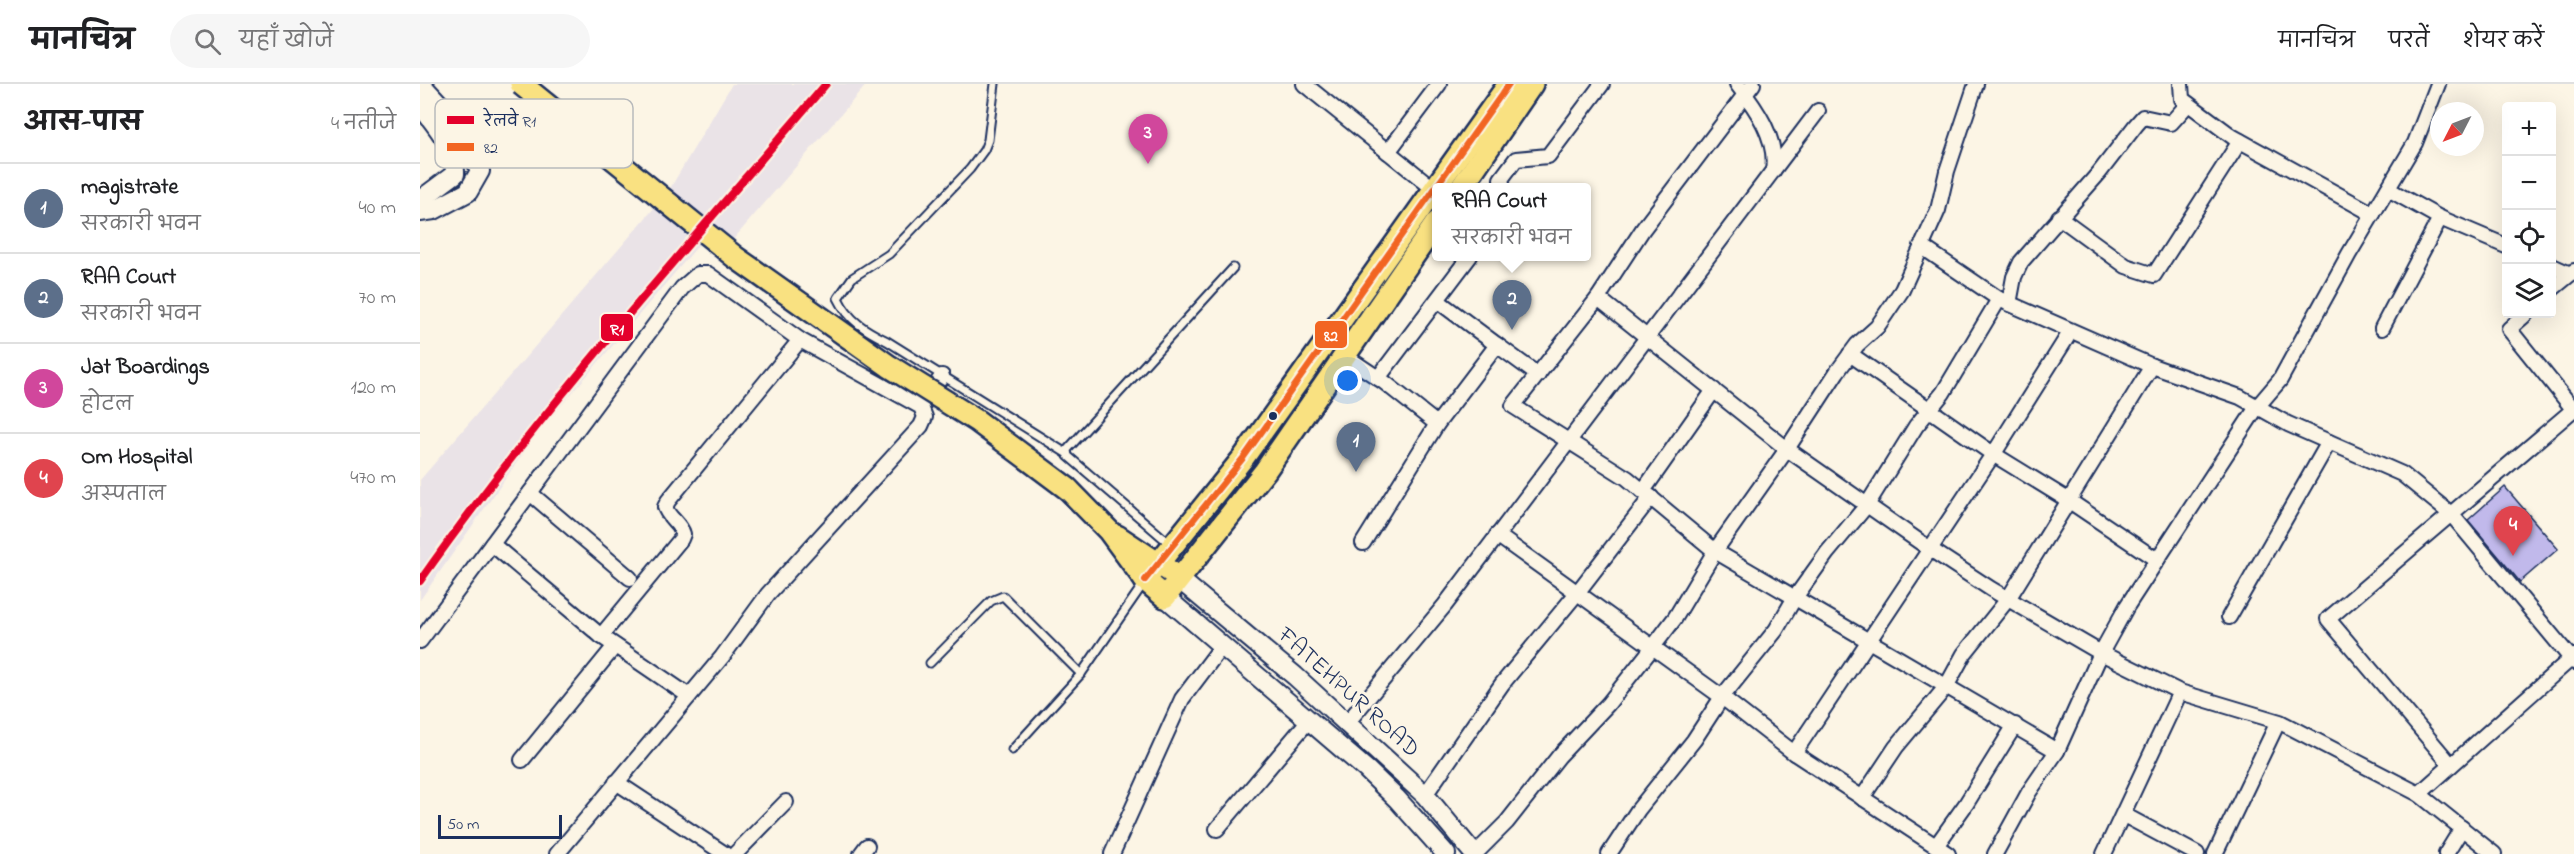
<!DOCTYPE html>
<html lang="hi">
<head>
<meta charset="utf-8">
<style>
	:root { --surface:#fff; --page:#f6f6f6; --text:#202124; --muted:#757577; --line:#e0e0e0; --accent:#7c3aed }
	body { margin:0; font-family:"Indie Flower","Playpen Sans Deva",sans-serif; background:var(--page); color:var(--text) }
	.controls { position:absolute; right:18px; top:18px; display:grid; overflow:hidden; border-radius:6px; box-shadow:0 6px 24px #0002 }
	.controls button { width:54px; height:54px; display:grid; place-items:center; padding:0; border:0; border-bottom:2px solid var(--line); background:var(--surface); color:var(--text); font:30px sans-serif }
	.compass { position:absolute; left:2010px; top:18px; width:54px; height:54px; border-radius:50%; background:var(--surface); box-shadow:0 6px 24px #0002; rotate:228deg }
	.scale { position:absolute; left:18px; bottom:15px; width:124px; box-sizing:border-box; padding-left:6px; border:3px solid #1b2f5e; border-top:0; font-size:16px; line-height:21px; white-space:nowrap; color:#1b2f5e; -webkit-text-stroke:4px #fcf5e5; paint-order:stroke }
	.you { position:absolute; left:928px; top:297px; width:21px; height:21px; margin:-15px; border:4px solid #fff; border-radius:50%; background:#1a73e8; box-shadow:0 0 0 9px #1a73e833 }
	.badge { display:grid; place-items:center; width:39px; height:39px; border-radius:50%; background:var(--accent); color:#fff; font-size:20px; font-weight:700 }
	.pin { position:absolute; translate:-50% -50px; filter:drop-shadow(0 2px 3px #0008) }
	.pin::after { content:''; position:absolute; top:32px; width:21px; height:18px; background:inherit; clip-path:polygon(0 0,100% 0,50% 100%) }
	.popup { position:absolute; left:1012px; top:99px; width:159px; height:78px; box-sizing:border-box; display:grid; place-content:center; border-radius:6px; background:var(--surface); filter:drop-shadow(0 2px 4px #0005); font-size:20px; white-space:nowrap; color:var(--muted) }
	.popup b { font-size:22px; color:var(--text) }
	.popup::after { content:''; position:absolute; left:50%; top:100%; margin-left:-12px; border:12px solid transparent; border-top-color:var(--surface) }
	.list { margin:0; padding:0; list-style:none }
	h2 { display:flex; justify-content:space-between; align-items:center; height:78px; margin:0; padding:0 24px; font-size:26px }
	h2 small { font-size:20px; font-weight:400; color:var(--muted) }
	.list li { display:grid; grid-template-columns:39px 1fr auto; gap:18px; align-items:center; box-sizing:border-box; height:90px; padding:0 24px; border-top:2px solid var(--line) }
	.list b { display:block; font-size:22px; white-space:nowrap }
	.list p { margin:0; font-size:20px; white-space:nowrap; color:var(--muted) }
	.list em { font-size:20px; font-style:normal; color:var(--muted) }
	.icon { flex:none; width:33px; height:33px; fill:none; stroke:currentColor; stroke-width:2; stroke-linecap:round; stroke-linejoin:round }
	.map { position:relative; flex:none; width:2154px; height:770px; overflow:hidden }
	header { display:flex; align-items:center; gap:36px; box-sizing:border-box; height:84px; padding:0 30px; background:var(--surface); border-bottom:2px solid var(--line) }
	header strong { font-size:28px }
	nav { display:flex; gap:33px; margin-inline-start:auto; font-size:21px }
	.search { width:420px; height:54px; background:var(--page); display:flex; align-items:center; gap:15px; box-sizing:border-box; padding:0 21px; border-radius:33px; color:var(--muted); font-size:22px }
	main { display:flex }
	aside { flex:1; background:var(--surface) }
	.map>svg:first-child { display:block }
	.built { fill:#eae3e7 }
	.building { fill:#c1b9eb; stroke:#1b2f5e; stroke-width:1.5 }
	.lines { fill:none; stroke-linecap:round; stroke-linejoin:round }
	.lane-casing { stroke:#1b2f5e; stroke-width:11 }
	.street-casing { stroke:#1b2f5e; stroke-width:18 }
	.secondary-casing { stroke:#1b2f5e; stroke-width:22 }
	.primary-casing { stroke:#1b2f5e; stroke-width:26 }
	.lane { stroke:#fcf5e5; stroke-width:7 }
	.street { stroke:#fcf5e5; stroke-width:14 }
	.secondary { stroke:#fcf5e5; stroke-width:18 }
	.primary { stroke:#f9e181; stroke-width:21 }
	.primary-bridge-casing { stroke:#1b2f5e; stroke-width:26; stroke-linecap:butt }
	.primary-bridge { stroke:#f9e181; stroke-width:21 }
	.bus-1-casing { stroke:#fcf5e5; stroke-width:10 }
	.bus-1 { stroke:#f26522; stroke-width:6 }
	.rail-1-casing { stroke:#fcf5e5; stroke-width:12 }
	.rail-1 { stroke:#e4002b; stroke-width:8 }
	.bus-dot { fill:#1b2f5e; stroke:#fcf5e5; stroke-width:2 }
	.labels { text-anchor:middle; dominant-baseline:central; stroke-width:6; stroke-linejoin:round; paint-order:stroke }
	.street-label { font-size:24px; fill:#1b2f5e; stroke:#fcf5e5 }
	.key { fill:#fcf5e5; stroke:#b8babc; stroke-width:1.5 }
	.key-label { font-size:16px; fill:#1b2f5e }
	.line-badge { stroke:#fcf5e5; stroke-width:2 }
	.badge-label { font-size:16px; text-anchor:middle; font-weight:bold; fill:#fff }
</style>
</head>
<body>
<header>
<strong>मानचित्र</strong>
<div class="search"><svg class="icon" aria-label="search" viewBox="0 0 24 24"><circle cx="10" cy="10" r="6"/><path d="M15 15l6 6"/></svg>यहाँ खोजें</div>
<nav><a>मानचित्र</a><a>परतें</a><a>शेयर करें</a></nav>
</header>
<main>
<aside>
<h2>आस-पास<small>4 नतीजे</small></h2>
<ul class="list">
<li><span class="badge" style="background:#5c6f8a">1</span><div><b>magistrate</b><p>सरकारी भवन</p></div><em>40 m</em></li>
<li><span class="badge" style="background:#5c6f8a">2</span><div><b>RAA Court</b><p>सरकारी भवन</p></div><em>70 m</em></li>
<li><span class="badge" style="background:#d1479c">3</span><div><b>Jat Boardings</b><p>होटल</p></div><em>120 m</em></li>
<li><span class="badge" style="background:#e0444e">4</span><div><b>Om Hospital</b><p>अस्पताल</p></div><em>470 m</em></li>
</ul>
</aside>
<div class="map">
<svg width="2154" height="770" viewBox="0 0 2154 770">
	<rect width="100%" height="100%" fill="#fcf5e5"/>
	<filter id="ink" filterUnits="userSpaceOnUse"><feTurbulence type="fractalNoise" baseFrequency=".0167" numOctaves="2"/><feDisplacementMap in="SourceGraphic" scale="12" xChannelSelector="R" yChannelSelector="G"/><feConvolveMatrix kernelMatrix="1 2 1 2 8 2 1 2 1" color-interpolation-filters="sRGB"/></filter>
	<g filter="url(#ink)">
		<polygon class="built" points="312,0 447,0 299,172 282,157 116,351 0,516 0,396 248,108"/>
		<polygon class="building" points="2085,403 2138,465 2100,498 2048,436"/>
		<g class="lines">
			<defs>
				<g id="lane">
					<path d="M575,0l-7,56 -4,10 -14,19 -81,85 -37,24 -14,20c11,23 27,32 49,43l179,112"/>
					<polyline points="749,459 648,372 647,366 813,184"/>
					<polyline points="510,579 571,517 583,512 661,590"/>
					<polyline points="592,666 661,590 724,499"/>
				</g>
				<g id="street">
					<polyline points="884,0 1014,105"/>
					<path d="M1317,0c19,24 41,55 36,87"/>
					<polyline points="1333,0 1223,145 1178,214 1093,322 1207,394 1295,467 1637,667"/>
					<polyline points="1761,0 1762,15 1813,53 1953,130"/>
					<polyline points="968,68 1019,0"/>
					<polyline points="1083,104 1081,95 1096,75 1128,72 1182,0"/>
					<polyline points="1968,105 2020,134 2086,162"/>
					<polyline points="1639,133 1706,182 1734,191 1820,57"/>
					<polyline points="1501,162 1579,215 1732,282 1820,313 1868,340 1982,390 2032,431 2154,578"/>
					<polyline points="2132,182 2150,190"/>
					<polyline points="2132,205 2154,187"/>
					<polyline points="1178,214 1367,365 1510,465 1571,505 1681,569 1760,608"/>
					<polyline points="1018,217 1077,261"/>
					<polyline points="1589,220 1594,193 1601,178 1679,89 1716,41 1723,33 1751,39 1768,20"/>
					<polyline points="2106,230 2089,245 2154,326"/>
					<polyline points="1962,244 2020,134"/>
					<polyline points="1430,270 1573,370 1648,416 1737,476"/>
					<polyline points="925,272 964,298 1017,340 1077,261 1118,291"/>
					<polyline points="958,294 1050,172"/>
					<polyline points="507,314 522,292"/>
					<polyline points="1223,407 1294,306"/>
					<polyline points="110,409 210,494"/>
					<polyline points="1077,451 1302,613 1374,669 1528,770"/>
					<polyline points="943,459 1017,340"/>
					<polyline points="72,460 181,552 269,612"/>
					<polyline points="1809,533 1909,358"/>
					<path d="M181,552l80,-97 2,-5c-3,-11 -15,-16 -18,-27l3,-6 132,-161"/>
					<polyline points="0,557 262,204 278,190 288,190 380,256 501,323 505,333 501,342 348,510 302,573 137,770"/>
					<polyline points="927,639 1025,521 1398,27"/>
					<polyline points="1374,669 1578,363 1651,247"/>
					<polyline points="102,676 195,562"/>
					<polyline points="2031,681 1908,535 2154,325"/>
					<polyline points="196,698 305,770"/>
					<polyline points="1999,710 2154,572"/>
					<polyline points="1005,711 1082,600 1157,509 1231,413"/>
					<polyline points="1442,714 1476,663 1526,603 1544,570 1588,515 1732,282"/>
					<polyline points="1704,731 1777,770"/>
					<polyline points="797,745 889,636"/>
					<polyline points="1516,762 1546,720 1595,641"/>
					<polyline points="315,770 366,718"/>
					<polyline points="441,770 447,762"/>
					<polyline points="692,770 762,615 802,562"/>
					<polyline points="1055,770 1087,738 1139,672 1188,620 1233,563 1255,534 1295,467 1365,368 1417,288 1437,261 1457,243 1482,206 1518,126 1527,87 1556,0"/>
					<polyline points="1189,770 1218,726 1274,656 1302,613 1356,546 1374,515 1407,469 1447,421 1496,342 1523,309 1579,215"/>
					<polyline points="1575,770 1609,708 1637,667 1681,569 1707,522 1837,323 1860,296 1929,170 1995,59 2018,0"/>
					<polyline points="1684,770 1760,608 1860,638 1999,710 2074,770"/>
					<polyline points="1795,770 1858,638"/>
					<polyline points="2026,770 2042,744"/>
				</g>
				<g id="secondary">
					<path d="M0,21c16,21 36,42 35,69l-35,26"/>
					<polyline points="0,128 14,126 48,108 60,87 44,47 1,0"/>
					<polyline points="759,495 875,592 1005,711 1054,770"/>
					<polyline points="745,513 947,686 977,715 1026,770"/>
				</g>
				<g id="primary">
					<polyline points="1041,104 1112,0"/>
					<polyline points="648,405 689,447 725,496 745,513 845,387 1017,138"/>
					<polyline points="697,452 751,488"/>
					<polyline points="725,496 824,373 1089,0"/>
				</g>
			</defs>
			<use href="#lane" class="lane-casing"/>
			<use href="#street" class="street-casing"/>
			<use href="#secondary" class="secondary-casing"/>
			<use href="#primary" class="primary-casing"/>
			<use href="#lane" class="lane"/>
			<use href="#street" class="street"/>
			<use href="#secondary" class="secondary"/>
			<use href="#primary" class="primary"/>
			<defs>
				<polyline id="primary-bridge" points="101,0 315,173 469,282 557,337 648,405"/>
			</defs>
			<use href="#primary-bridge" class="primary-bridge-casing"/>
			<use href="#primary-bridge" class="primary-bridge"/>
			<defs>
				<polyline id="bus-1" points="725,496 824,373 1089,0"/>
			</defs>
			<use href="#bus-1" class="bus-1-casing"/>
			<use href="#bus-1" class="bus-1"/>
			<defs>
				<path id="rail-1" d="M0,497c123,-175 267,-334 406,-497"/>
			</defs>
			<use href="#rail-1" class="rail-1-casing"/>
			<use href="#rail-1" class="rail-1"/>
		</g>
	</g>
	<circle class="bus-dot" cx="853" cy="332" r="5"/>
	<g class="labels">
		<g class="street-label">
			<text transform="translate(928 609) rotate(42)">FATEHPUR ROAD</text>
		</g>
	</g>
	<rect x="15" y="15" width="198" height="69" rx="9" class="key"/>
	<rect x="27" y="32" width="27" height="8" fill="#e4002b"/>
	<rect x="27" y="59" width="27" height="8" fill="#f26522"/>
	<g class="key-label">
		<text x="64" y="42">रेलवे R1</text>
		<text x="64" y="69">82</text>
	</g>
	<g class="line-badge">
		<rect x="180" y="229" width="34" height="29" rx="6" fill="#e4002b"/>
		<rect x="894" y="236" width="34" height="29" rx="6" fill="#f26522"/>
	</g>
	<g class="badge-label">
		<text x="197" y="250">R1</text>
		<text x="911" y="257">82</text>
	</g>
</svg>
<div class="controls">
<button>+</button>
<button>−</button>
<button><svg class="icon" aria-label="locate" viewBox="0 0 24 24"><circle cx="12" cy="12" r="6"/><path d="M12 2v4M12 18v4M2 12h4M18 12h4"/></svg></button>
<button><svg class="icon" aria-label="layers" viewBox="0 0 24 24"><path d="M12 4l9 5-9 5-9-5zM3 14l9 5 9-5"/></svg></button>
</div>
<svg class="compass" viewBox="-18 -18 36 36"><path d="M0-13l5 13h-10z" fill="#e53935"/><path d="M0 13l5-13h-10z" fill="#757577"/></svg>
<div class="scale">50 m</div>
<div class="you"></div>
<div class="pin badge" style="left:936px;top:388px;background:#5c6f8a">1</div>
<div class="pin badge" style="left:1092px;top:246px;background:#5c6f8a">2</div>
<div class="popup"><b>RAA Court</b>सरकारी भवन</div>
<div class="pin badge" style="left:728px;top:80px;background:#d1479c">3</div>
<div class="pin badge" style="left:2093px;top:472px;background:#e0444e">4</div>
</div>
</main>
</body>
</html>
